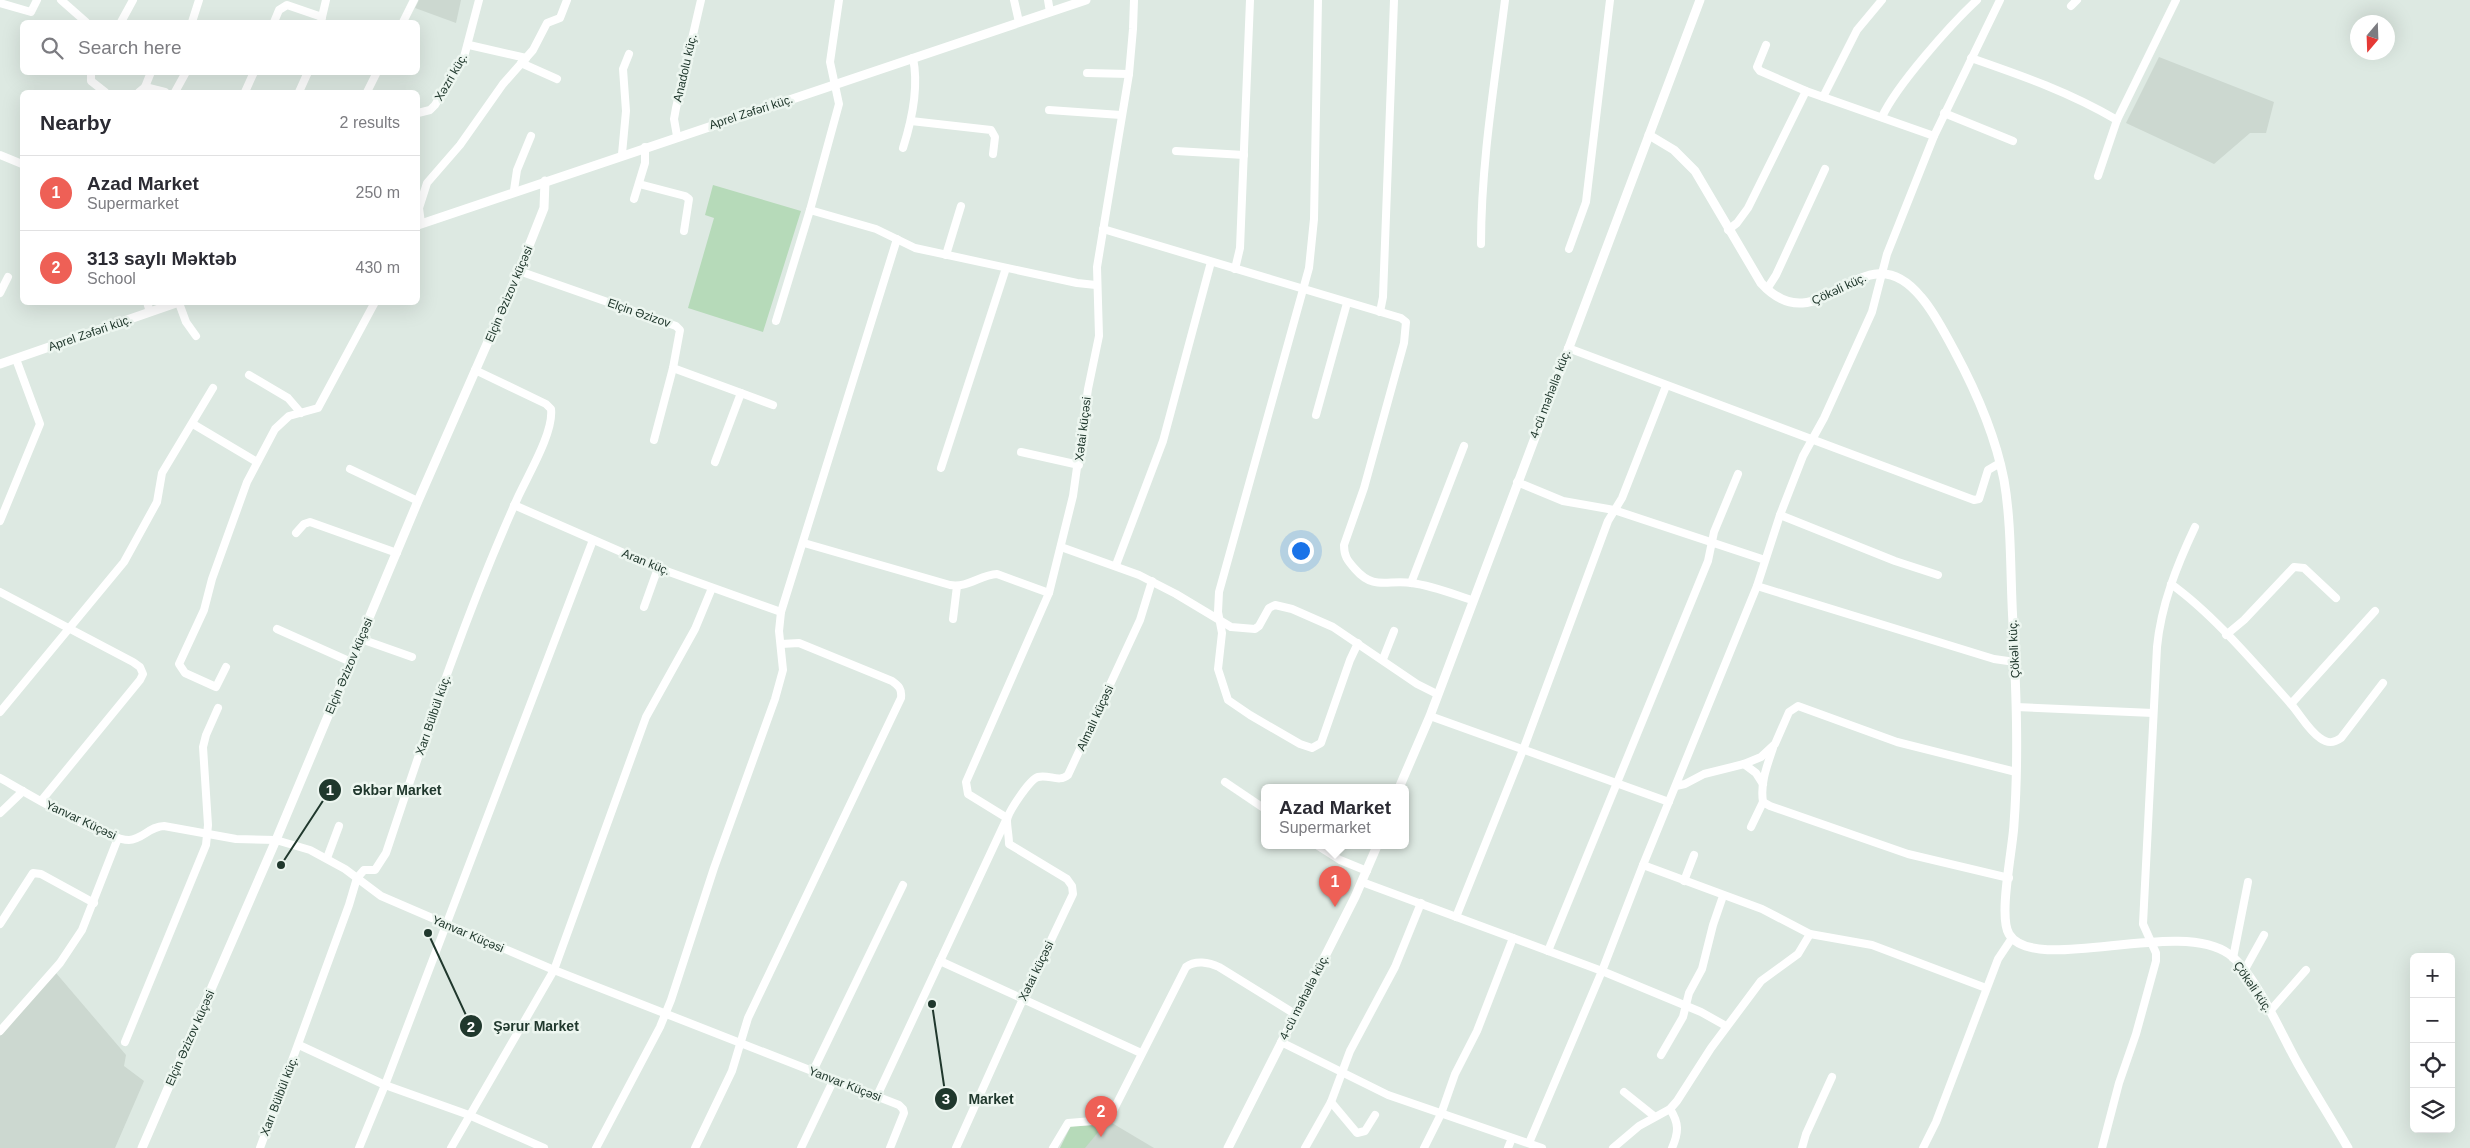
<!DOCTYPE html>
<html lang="en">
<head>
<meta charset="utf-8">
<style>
	:root { --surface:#fff; --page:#f2f2f3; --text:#2b2b33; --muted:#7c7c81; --line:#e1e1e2; --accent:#ee6056 }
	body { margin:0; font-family:Arial,sans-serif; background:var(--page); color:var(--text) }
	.controls { position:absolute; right:15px; bottom:15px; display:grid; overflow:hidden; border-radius:8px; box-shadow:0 5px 20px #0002 }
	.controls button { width:45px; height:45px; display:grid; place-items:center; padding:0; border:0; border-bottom:1px solid var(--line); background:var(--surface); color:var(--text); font:25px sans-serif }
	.compass { position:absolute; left:2350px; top:15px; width:45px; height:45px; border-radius:50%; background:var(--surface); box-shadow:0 5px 20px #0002; rotate:199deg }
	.you { position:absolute; left:1300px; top:550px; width:18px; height:18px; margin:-12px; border:4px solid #fff; border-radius:50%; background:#1a73e8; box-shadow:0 0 0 8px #1a73e833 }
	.badge { display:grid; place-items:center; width:32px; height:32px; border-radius:50%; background:var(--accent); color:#fff; font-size:16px; font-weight:700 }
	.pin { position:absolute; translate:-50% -41px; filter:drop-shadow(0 1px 2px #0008) }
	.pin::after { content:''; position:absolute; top:26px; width:18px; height:15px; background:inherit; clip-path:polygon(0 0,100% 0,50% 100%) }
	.popup { position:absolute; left:1261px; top:784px; width:148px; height:65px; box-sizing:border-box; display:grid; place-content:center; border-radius:8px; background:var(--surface); filter:drop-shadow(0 1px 4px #0005); font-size:16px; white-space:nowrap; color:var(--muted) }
	.popup b { font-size:19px; color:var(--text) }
	.popup::after { content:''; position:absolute; left:50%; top:100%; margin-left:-10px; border:10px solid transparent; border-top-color:var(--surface) }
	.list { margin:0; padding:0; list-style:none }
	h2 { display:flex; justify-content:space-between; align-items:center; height:65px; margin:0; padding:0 20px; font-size:21px }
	h2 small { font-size:16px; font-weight:400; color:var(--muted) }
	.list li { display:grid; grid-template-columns:32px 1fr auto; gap:15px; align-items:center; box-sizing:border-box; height:75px; padding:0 20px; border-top:1px solid var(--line) }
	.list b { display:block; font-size:19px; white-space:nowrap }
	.list p { margin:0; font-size:16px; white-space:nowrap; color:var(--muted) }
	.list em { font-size:16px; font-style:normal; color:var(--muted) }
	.icon { flex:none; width:28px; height:28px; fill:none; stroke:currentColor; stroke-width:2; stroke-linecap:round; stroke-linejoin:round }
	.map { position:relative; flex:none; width:2470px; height:1148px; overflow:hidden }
	.search { position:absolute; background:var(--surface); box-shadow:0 5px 20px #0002; left:20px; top:20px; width:400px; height:55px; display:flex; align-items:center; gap:12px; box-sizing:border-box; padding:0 18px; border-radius:8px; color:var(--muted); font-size:19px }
	.panel { position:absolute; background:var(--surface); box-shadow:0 5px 20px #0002; left:20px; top:90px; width:400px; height:215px; border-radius:8px }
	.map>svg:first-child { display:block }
	.built { fill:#ccd8d0 }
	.green { fill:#b6dab9 }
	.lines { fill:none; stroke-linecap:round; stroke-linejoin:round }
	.minor { stroke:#fff; stroke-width:8 }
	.tertiary { stroke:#fff; stroke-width:9 }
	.labels { text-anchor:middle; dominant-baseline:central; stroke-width:5; stroke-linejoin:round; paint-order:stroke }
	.street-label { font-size:12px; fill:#20382d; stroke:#edf6f0 }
	.leader { fill:none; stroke:#20382d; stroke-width:2 }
	.callout-dot { fill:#20382d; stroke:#edf6f0; stroke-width:2 }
	.mark-label { font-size:15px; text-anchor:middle; font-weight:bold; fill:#fff }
	.callout-label { font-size:14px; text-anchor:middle; font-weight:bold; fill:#20382d; stroke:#edf6f0; stroke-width:5; stroke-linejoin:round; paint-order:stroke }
</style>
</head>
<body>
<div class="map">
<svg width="2470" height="1148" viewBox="0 0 2470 1148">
	<rect width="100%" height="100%" fill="#dde9e2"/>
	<g class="built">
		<polygon points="419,0 461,0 456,23 415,8"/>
		<polygon points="2159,57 2274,102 2266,133 2250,133 2214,164 2126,123"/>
		<polygon points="56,973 126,1055 124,1066 144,1081 115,1148 0,1148 0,1036"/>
		<polygon points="1112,1123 1154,1148 1060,1148 1071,1126"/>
	</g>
	<g class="green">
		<polygon points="713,185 801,211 763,332 688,308 714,218 705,215"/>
		<polygon points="1101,1125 1100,1130 1085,1148 1060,1148 1071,1126"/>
	</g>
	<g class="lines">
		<g class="minor">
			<polyline points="61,0 86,22"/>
			<polyline points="839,0 830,62 839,104 810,210 876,229 915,248 1077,283 1096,285"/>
			<polyline points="1014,0 1019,22"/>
			<polyline points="1048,0 1050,12"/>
			<polyline points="1318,0 1314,219 1309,268 1219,592 1218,612 1222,633 1218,669 1228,700 1250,715 1300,744 1312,748 1321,743 1350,660 1358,643"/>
			<polyline points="0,3 31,12 37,0"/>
			<polyline points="2071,6 2077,0"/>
			<polyline points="322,17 326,0"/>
			<polyline points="121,22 133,0"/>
			<polyline points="192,22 199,0"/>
			<polyline points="274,22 279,10 287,5 322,17 321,22"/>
			<polyline points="403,22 414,0"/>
			<polyline points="469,45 526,58"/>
			<polyline points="1766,45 1757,67 1760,71 1806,91 1934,136"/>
			<path d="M1971,58c52,18 98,34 146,62"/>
			<polyline points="521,63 557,79"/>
			<polyline points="91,72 91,81 105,92"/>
			<polyline points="1087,73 1129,74"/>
			<polyline points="145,87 151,72"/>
			<polyline points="139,92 145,87 165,92"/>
			<polyline points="175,92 186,72"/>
			<polyline points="245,92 254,72"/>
			<polyline points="299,92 308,72"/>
			<polyline points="367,92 377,72"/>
			<polyline points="1823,97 1857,30 1882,0"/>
			<polyline points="1049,110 1121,115"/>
			<polyline points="418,113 430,110 435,105 464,57 479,0"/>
			<polyline points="1944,113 2013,141"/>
			<path d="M1882,117c14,-31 69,-93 95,-117"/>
			<polyline points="911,121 991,130 995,137 993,154"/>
			<polyline points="677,136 674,119 676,108 701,0"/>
			<path d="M903,148c9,-28 16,-61 10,-90"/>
			<polyline points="1176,151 1244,155"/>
			<polyline points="622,154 626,111 623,69 629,54"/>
			<polyline points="0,155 22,164"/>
			<polyline points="2098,176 2117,120 2176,0"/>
			<polyline points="639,184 685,196 689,199 684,231"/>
			<polyline points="514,190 517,170 531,136"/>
			<polyline points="634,199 645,163 645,147"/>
			<polyline points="421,223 419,208 427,183 460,145 503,84 533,50 547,23 560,18 567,0"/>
			<path d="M1103,229l298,89 5,4 -2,21 -40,145 -20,57c0,11 3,15 11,24 19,22 33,10 57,14 21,3 41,11 60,17"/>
			<polyline points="1728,230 1737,223 1748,208 1806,91"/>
			<path d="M1481,244c0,-81 14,-164 24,-244"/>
			<polyline points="1569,249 1586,202 1610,0"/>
			<polyline points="946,255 961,206"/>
			<polyline points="1235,269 1240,248 1250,0"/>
			<polyline points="519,271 676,326 680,330 673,368 654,440"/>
			<polyline points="1767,289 1776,275 1825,169"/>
			<polyline points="0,293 8,277"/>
			<polyline points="147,302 150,312"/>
			<polyline points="179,303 186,322 196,336"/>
			<polyline points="1380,312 1383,297 1394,0"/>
			<polyline points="776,321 810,210"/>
			<polyline points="1568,348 1974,500 1979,499 1988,470 2000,463"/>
			<polyline points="673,368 741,393 715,462"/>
			<polyline points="249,375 288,398 301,413"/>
			<polyline points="741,393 773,405"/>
			<polyline points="1316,415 1347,303"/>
			<polyline points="193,424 257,462"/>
			<polyline points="1021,452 1079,465"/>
			<polyline points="941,468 1006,268"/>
			<polyline points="350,469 418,501"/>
			<polyline points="1517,482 1563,501 1614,510 1765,560"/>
			<polyline points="514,505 658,568 781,612"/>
			<polyline points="1780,515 1895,561 1938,575"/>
			<polyline points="0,521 40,424 16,359"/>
			<polyline points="296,533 304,524 310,522 397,553"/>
			<path d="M804,543l146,42c18,3 30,-10 47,-11l52,19"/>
			<polyline points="1061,547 1139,575 1176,594 1231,627 1255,629 1259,626 1269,608 1275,605 1292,609 1333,627 1417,684 1437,694"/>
			<polyline points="1116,565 1163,441 1211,262"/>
			<polyline points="1411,583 1464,446"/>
			<path d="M2171,584c42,30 84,80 119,119 10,11 18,27 30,35 8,6 14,5 21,0l42,-55"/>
			<polyline points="1757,586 1994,659 2015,662"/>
			<polyline points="0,592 133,662 140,667 143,674 140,680 41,801"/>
			<polyline points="644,607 658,568"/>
			<polyline points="953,619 957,586"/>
			<polyline points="277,629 351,662"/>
			<polyline points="2226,635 2244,620 2294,567 2304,568 2336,598"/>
			<polyline points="361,639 412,657"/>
			<polyline points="1383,659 1394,631"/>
			<polyline points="226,667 216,687 185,673 179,664 204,610 212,579 247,482 275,429 289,416 318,408 375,302"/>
			<polyline points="2291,704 2375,611"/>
			<polyline points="2016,707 2153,713"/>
			<polyline points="0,712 124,562 157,502 162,473 213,388"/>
			<polyline points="1430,716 1669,802"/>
			<path d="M1773,748c-6,18 -13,35 -10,54l7,4 138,48 101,24"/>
			<polyline points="1744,764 1756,773 1763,784"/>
			<path d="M0,778c25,14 104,62 129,62 13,0 21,-14 35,-14l72,13 40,1 34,10 35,19 36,27 65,28 108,46 345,135 4,4 1,4 -14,35"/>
			<polyline points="1225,782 1265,809"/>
			<polyline points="1676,786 1685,784 1704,774 1744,764 1761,757 1775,744 1789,712 1798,706 1897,742 2016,772"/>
			<polyline points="0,813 23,791"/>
			<polyline points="1751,827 1763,802"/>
			<polyline points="1318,846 1340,860 1367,871"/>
			<polyline points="327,858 339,826"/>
			<polyline points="1643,865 1762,909 1810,934 1872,945 1986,988"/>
			<polyline points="1684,881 1694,855"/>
			<polyline points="1362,882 1602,971 1701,1012 1726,1026"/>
			<polyline points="1456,917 1523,750 1608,521 1622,498 1666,386"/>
			<polyline points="0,924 33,873 41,874 94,903"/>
			<polyline points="1548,951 1708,561 1714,532 1738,474"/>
			<polyline points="2233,958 2248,882"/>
			<polyline points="940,961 1141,1053"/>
			<polyline points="2244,971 2264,935"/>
			<polyline points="2270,1011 2306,970"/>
			<polyline points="0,1031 60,963 82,930 118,838"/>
			<polyline points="125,1042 206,845 208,825 203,747 206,735 218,708"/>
			<polyline points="1281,1042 1388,1095 1542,1148"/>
			<polyline points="299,1045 385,1085 469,1115 544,1148"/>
			<polyline points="1661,1055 1683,1017 1689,993 1702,969 1713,925 1723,896"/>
			<polyline points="813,1071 903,885"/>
			<polyline points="1624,1092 1654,1116"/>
			<polyline points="877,1096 1007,818 968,794 966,782 1049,593 1073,496 1088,389 1099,336 1097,267 1129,74 1133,29 1134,0"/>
			<polyline points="1331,1102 1357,1133 1365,1131 1375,1115"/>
			<path d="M1670,1109c9,14 9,23 2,39"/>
			<polyline points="1529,1143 1602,971 1643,865 1757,586 1780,515 1803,456 1824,418 1872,312 1887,254 1934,136 2000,0"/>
			<path d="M260,1148l89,-243 8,-27 7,-8h11l11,-17c40,-120 80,-241 132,-356 10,-22 36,-65 33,-88l-5,-5 -71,-34"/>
			<polyline points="359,1148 385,1085 593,540"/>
			<polyline points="451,1148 554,970 646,717 695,629 712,588"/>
			<polyline points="596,1148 660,1027 671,1000 714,868 775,699 783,670 779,631 781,612 897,239"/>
			<path d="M695,1148l37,-77 16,-53 153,-320c1,-9 -2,-12 -9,-17l-93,-38 -18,1"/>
			<polyline points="801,1148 834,1079"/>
			<path d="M956,1148l67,-149 50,-105 -1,-8 -5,-7 -58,-35c0,-8 -2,-16 -2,-24 1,-8 23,-41 31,-43 11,-3 21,6 30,-2l72,-155 12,-39"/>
			<path d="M1053,1148l15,-25 37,-3 8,-9 73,-144c9,-7 23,-5 33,0l76,47"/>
			<polyline points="1305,1148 1331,1102 1350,1051 1395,967 1421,903"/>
			<polyline points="1424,1148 1441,1114 1455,1074 1477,1031 1513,938"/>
			<polyline points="1508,1148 1512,1138"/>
			<polyline points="1613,1148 1639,1126 1670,1109 1677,1101 1711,1048 1761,981 1798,954 1810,934"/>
			<polyline points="1802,1148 1806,1134 1832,1077"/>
			<polyline points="1923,1148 1936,1122 1998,959 2012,938"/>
			<path d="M2102,1148l17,-65 17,-49 20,-73v-8l-13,-29 14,-277c4,-42 20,-82 38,-120"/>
		</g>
		<g class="tertiary">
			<path d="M1649,135l25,15 21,21 66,112c60,66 101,-58 160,14 14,16 24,37 34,55 22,41 40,82 49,128 8,46 6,96 9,143 3,67 6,134 1,201 -1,24 -16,92 -5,110 25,42 170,-17 220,20 27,20 52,80 69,110 16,28 34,56 50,84"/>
			<polyline points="418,225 1086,0"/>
			<polyline points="0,364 179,302"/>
			<polyline points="1399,788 1430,716 1700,0"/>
			<polyline points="142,1148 276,840 418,501 519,271 544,208 545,181"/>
			<polyline points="1228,1148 1355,897 1377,846"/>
		</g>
	</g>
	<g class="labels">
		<g class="street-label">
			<text transform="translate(685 68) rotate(-77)">Anadolu küç.</text>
			<text transform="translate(451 77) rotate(-60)">Xəzri küç.</text>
			<text transform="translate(751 112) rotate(-18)">Aprel Zəfəri küç.</text>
			<text transform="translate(1839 289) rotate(-25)">Çökəli küç.</text>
			<text transform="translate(509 294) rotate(-67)">Elçin Əzizov küçəsi</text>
			<text transform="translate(639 313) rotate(19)">Elçin Əzizov</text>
			<text transform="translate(90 333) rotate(-19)">Aprel Zəfəri küç.</text>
			<text transform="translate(1550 394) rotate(-69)">4-cü məhəllə küç.</text>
			<text transform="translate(1083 429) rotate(-83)">Xətai küçəsi</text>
			<text transform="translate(646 562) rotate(22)">Aran küç.</text>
			<text transform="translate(2014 649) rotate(-93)">Çökəli küç.</text>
			<text transform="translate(349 666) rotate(-67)">Elçin Əzizov küçəsi</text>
			<text transform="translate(433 715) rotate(-71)">Xarı Bülbül küç.</text>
			<text transform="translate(1095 718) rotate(-65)">Almalı küçəsi</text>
			<text transform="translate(81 820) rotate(25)">Yanvar Küçəsi</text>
			<text transform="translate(468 934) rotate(23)">Yanvar Küçəsi</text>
			<text transform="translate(1036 971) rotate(-64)">Xətai küçəsi</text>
			<text transform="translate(2253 987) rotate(56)">Çökəli küç.</text>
			<text transform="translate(1304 997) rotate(-63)">4-cü məhəllə küç.</text>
			<text transform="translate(190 1038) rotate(-66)">Elçin Əzizov küçəsi</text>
			<text transform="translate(845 1084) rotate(21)">Yanvar Küçəsi</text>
			<text transform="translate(279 1096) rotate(-69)">Xarı Bülbül küç.</text>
		</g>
	</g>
	<path class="leader" d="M281 865L330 790M428 933L471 1026M932 1004L946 1099"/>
	<g class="callout-dot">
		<circle cx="281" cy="865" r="5"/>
		<circle cx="428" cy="933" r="5"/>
		<circle cx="932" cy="1004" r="5"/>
		<circle cx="330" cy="790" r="12"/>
		<circle cx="471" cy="1026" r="12"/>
		<circle cx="946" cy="1099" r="12"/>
	</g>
	<g class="mark-label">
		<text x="330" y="795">1</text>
		<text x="471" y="1032">2</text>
		<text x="946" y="1104">3</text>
	</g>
	<g class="callout-label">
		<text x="397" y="795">Əkbər Market</text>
		<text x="536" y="1031">Şərur Market</text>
		<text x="991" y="1104">Market</text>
	</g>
</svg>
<div class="controls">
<button>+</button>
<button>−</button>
<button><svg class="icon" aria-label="locate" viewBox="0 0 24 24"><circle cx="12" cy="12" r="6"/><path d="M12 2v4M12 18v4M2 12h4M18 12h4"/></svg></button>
<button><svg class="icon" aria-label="layers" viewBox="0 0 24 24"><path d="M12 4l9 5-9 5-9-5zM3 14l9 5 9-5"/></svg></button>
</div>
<svg class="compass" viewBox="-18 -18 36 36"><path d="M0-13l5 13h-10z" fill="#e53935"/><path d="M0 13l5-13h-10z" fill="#7c7c81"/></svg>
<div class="you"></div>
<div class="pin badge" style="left:1335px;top:907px">1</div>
<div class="popup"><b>Azad Market</b>Supermarket</div>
<div class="pin badge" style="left:1101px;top:1137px">2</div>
<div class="search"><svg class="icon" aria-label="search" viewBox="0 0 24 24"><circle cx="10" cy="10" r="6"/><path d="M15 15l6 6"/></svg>Search here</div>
<section class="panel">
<h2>Nearby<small>2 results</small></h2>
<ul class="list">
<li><span class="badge">1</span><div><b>Azad Market</b><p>Supermarket</p></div><em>250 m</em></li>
<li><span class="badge">2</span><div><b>313 saylı Məktəb</b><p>School</p></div><em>430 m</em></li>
</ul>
</section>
</div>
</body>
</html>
